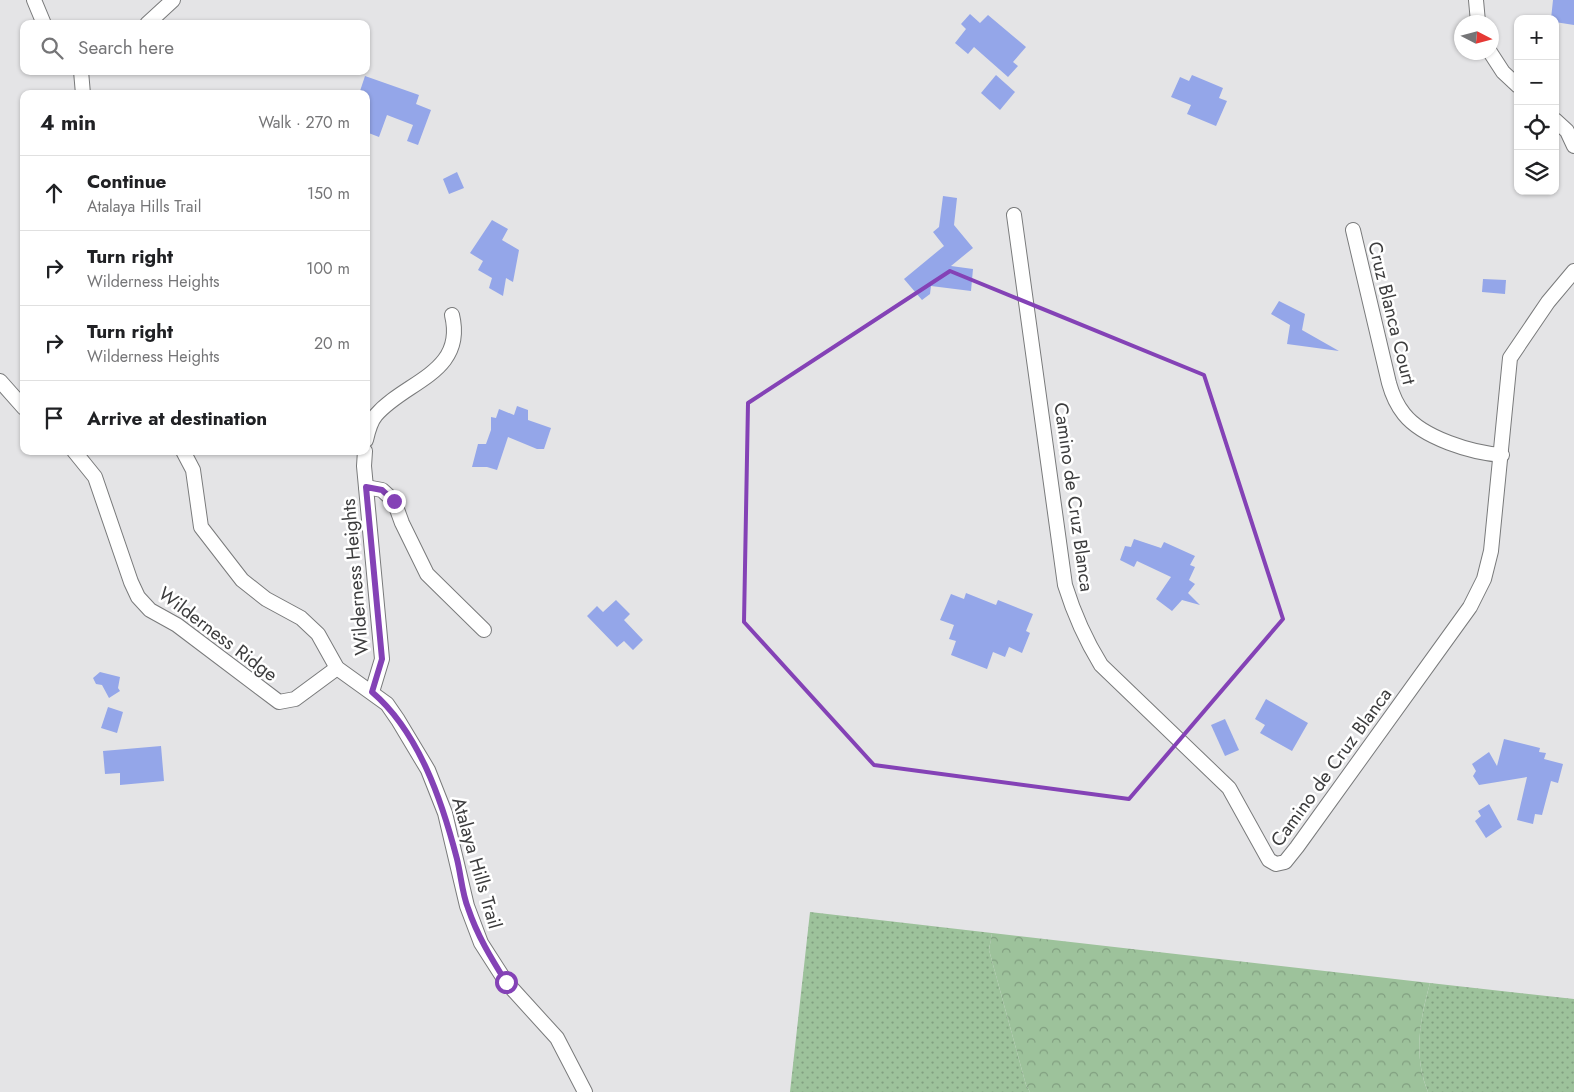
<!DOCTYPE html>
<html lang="en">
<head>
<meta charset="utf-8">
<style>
	:root { --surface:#fff; --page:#f2f2f2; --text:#202124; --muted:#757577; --line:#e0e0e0 }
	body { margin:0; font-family:Jost,sans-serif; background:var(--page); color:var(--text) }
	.controls { position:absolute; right:15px; top:15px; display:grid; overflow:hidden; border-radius:10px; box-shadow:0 1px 4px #0004 }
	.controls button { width:45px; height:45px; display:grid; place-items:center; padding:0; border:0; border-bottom:1px solid var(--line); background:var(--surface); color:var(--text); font:25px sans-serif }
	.compass { position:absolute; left:1454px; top:15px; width:45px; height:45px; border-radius:50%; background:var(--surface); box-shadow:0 1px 4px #0004; rotate:96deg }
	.stop { position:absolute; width:15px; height:15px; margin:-11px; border:4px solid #8442b6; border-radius:50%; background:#fff }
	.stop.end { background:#8442b6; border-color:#fff; box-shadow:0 1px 5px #0008 }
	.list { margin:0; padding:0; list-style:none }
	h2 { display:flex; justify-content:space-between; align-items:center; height:65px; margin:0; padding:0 20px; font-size:21px }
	h2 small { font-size:16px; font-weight:400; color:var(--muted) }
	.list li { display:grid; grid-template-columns:32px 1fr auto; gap:15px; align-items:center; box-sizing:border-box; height:75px; padding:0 20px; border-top:1px solid var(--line) }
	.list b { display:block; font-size:19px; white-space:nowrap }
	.list p { margin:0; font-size:16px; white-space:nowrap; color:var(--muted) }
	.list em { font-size:16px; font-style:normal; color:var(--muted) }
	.icon { flex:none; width:28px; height:28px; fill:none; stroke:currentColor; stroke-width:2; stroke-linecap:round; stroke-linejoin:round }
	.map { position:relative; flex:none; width:1574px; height:1092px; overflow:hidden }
	.search { position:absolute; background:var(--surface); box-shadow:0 1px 4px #0004; left:20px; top:20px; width:350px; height:55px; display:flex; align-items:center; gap:12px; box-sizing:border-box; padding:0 18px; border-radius:10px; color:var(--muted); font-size:19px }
	.panel { position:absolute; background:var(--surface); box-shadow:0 1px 4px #0004; left:20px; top:90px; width:350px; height:365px; border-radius:10px }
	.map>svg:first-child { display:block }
	.grass { fill:url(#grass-dots) }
	.forest { fill:url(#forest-crowns) }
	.building { fill:#94a6e9 }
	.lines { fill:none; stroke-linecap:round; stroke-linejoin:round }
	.street-casing { stroke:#797a7b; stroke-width:16 }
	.street { stroke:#fff; stroke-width:14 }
	.route { stroke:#8442b6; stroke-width:6 }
	.marked { fill:none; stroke:#8442b6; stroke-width:4; stroke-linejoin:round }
	.labels { text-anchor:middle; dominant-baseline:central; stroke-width:5; stroke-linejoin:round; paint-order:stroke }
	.street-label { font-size:19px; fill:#3c3c3d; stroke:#fff }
</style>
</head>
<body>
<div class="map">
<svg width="1574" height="1092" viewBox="0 0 1574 1092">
	<defs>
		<pattern id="grass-dots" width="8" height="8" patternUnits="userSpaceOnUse" patternTransform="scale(1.25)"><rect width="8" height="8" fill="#9dc29b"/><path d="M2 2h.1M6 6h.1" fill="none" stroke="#819f80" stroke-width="1.8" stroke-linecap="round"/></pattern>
		<pattern id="forest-crowns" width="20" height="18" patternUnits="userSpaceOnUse" patternTransform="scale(1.25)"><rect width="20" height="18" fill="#9dc29b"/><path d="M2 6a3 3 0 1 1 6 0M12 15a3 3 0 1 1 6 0" fill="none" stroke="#819f80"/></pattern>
	</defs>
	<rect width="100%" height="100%" fill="#e4e4e6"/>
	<g class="grass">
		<polygon points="810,912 992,933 989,950 1026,1085 1030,1092 790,1092"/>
		<path d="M1430,983l144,16v93h-146c-15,-37 -8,-72 2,-109z"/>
	</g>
	<path class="forest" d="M992,933l438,50c-10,37 -17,72 -2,109h-398l-4,-7 -37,-135z"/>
	<g class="building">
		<polygon points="1553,0 1574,0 1574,25 1555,22 1555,19 1551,19"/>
		<polygon points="970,14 980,23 988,15 1026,47 1013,62 1018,66 1008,77 974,47 968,54 955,43 966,29 961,24"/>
		<polygon points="996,75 1015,92 1000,110 981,93"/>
		<polygon points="1192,75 1223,88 1219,98 1227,101 1216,126 1187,114 1191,105 1171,97 1180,77 1189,81"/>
		<polygon points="365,76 419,95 416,104 431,110 418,145 407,141 413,125 387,115 379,137 366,132 366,94 359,94"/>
		<polygon points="457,172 464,188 449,194 443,179"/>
		<polygon points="943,196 957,198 954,225 973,248 951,266 973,269 971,291 931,286 930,294 922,300 904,279 944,246 933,232 939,227"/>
		<polygon points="492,220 508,229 502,240 519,250 513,282 506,278 503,296 489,288 492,278 478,270 483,261 470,253"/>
		<polygon points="1483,279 1506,280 1505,294 1482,292"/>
		<polygon points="1279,301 1305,314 1302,330 1339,351 1287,344 1290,325 1271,314"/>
		<polygon points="517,406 528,410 528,420 551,428 544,449 537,449 508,437 497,470 487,467 472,467 478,444 486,444 491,430 491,417 496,418 499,409 514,415"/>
		<polygon points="1134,539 1161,548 1164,542 1195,556 1190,565 1195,567 1189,580 1195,584 1188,593 1200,605 1182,600 1172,611 1156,599 1171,577 1137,561 1134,567 1120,560 1125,546 1131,547"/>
		<polygon points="966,593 996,605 998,600 1033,614 1026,631 1030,633 1022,653 1009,647 1005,657 993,652 987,669 951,655 956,641 949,639 954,625 940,620 951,594 964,599"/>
		<polygon points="616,600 630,614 624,620 643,640 633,650 624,641 617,647 587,616 597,606 603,612"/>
		<polygon points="100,672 120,677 118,688 120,691 109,698 102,685 96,684 93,678"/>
		<polygon points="1266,699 1308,723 1292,751 1260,733 1265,725 1255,719"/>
		<polygon points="108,707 123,712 117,733 101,728"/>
		<polygon points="1225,719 1239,750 1225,756 1211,725"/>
		<polygon points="1504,739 1540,748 1539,752 1546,753 1544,759 1563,764 1558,783 1551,781 1542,815 1535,814 1533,824 1517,820 1527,777 1479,785 1473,776 1476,771 1472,764 1489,752 1497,766"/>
		<polygon points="161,746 164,781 120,785 120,773 105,774 103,751"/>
		<polygon points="1489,804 1502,827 1486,838 1475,821 1481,816 1478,811"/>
	</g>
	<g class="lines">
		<defs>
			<g id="street">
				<polyline points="34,0 44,24"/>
				<polyline points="1476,0 1478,22"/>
				<polyline points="147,24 173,0"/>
				<polyline points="1490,52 1503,72 1518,86"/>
				<polyline points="81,71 83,94"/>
				<polyline points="1555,120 1567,131 1574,146"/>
				<path d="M1014,215l51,370c9,29 20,54 36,80l128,123 40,72 7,4 9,-2 12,-15 173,-240 14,-28 7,-28 19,-193 38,-56 26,-31"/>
				<path d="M1353,230l36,153c3,11 7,21 15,31 19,24 68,39 98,41"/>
				<polyline points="0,381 24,408"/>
				<path d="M366,440c2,-9 4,-18 10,-25 29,-34 90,-42 76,-100"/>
				<polyline points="74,451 95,477 131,582 138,597 150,610 177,625 279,702 295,699 337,668"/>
				<polyline points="183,451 193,470 201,527 242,580 266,599 301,618 318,634 337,668 387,704 398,720 428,770 445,813 467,906 481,943 506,982 557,1038 585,1092"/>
				<polyline points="365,451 364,466 382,659 372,692"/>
				<polyline points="366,487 382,490 394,501 402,523 427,574 484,630"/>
			</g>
		</defs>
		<use href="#street" class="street-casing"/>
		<use href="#street" class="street"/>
	</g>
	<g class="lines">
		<path class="route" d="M394,501l-12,-11 -16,-3 16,172 -10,33c47,40 70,109 85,167 4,16 5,34 11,49 9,27 23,50 38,74"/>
	</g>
	<path class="marked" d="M950,271l254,104 79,244 -154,180 -255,-34 -130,-143 4,-219z"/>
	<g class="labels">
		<g class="street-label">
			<text transform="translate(1392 313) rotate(76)">Cruz Blanca Court</text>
			<text transform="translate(1074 497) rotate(82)">Camino de Cruz Blanca</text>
			<text transform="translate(355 577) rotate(-95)">Wilderness Heights</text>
			<text transform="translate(218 634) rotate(37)">Wilderness Ridge</text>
			<text transform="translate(1331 767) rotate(-54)">Camino de Cruz Blanca</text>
			<text transform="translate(477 863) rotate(74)">Atalaya Hills Trail</text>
		</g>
	</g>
</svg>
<div class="controls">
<button>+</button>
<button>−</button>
<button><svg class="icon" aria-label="locate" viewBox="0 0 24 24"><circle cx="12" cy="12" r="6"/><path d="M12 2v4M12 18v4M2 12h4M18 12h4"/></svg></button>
<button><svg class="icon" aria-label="layers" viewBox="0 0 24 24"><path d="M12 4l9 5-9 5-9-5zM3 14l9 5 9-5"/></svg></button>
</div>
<svg class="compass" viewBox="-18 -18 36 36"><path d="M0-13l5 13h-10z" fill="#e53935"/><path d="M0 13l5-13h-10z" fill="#757577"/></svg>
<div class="stop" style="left:506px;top:982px"></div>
<div class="stop end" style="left:394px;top:501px"></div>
<div class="search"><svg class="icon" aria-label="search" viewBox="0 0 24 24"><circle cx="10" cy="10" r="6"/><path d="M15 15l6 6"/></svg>Search here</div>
<section class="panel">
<h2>4 min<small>Walk · 270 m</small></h2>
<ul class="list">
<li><svg class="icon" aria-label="ahead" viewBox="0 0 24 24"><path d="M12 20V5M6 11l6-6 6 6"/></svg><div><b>Continue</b><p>Atalaya Hills Trail</p></div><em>150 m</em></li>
<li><svg class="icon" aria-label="right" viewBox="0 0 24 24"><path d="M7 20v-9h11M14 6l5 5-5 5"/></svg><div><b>Turn right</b><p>Wilderness Heights</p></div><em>100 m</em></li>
<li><svg class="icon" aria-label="right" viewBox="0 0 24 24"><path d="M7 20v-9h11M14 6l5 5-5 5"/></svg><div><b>Turn right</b><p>Wilderness Heights</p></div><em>20 m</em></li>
<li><svg class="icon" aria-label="arrive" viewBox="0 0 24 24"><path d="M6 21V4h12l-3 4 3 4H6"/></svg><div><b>Arrive at destination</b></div></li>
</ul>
</section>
</div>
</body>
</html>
